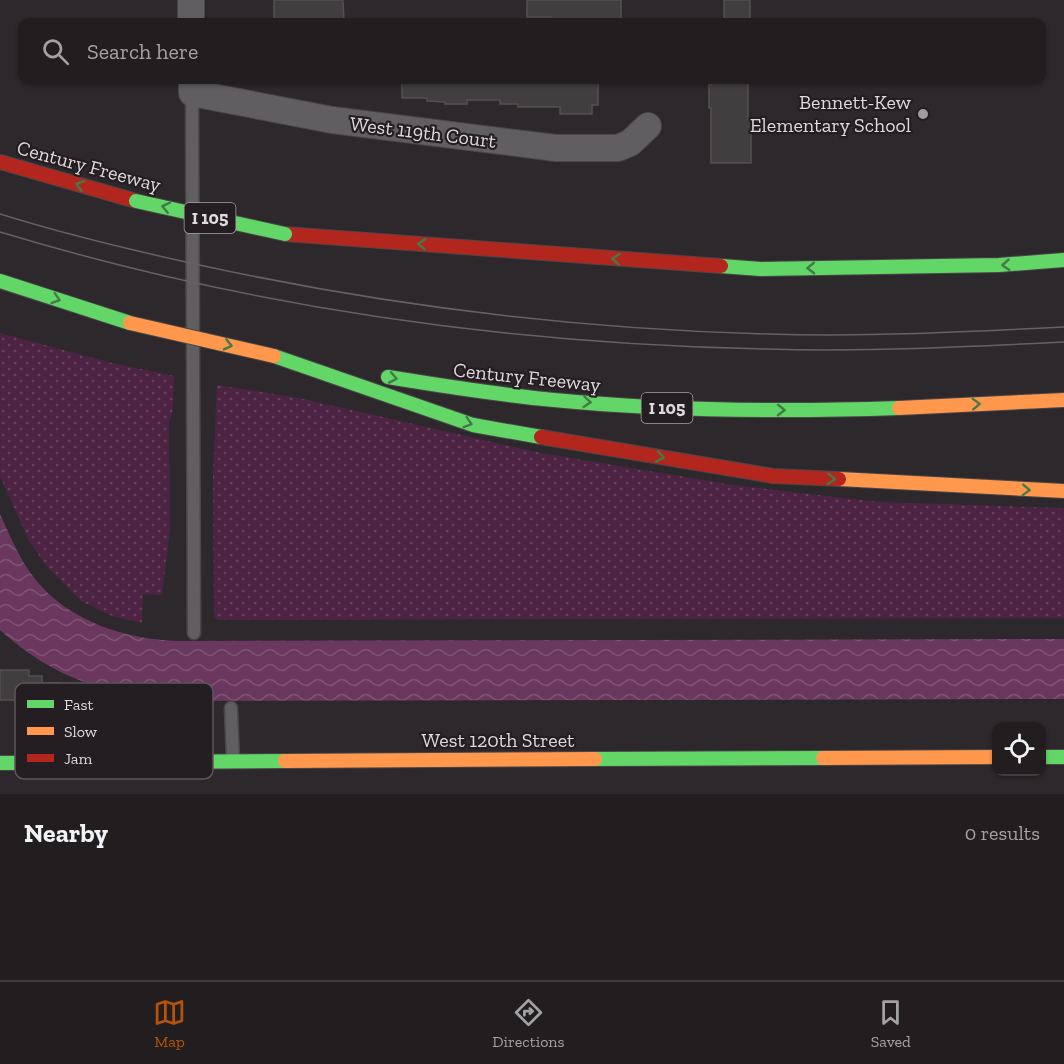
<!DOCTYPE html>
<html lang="en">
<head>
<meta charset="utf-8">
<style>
	:root { --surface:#221e20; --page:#2a2729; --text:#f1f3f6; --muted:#a2a2a5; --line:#3f3c3e; --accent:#b45309 }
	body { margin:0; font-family:"Zilla Slab",serif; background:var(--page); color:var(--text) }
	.controls { position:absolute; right:18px; bottom:18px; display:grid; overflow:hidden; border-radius:12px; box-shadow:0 2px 4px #0004 }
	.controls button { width:54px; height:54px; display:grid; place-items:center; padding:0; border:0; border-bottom:2px solid var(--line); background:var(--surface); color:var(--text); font:30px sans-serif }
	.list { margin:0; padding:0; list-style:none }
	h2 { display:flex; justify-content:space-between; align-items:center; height:78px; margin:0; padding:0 24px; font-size:26px }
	h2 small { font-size:20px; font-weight:400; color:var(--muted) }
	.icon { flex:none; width:33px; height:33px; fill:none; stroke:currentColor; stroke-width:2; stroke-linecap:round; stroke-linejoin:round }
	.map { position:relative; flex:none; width:1064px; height:794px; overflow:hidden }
	.search { position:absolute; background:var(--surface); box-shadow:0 2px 4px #0004; left:18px; right:18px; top:18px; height:66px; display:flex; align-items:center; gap:15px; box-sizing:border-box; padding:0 21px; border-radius:12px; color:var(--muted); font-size:22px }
	.sheet { height:186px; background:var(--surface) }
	nav { display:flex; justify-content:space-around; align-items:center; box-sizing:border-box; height:84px; border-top:2px solid var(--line); background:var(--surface); font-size:16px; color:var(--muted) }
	nav a { display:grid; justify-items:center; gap:3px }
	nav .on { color:var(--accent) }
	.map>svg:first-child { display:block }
	.grass { fill:url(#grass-dots) }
	.water { fill:url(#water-waves) }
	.building { fill:#413e40; stroke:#535052; stroke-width:1.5 }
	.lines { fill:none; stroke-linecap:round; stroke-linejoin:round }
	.lane-casing { stroke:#494648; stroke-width:15 }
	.street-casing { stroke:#494648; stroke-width:28 }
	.fast-casing { stroke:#494648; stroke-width:16 }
	.slow-casing { stroke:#494648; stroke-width:16 }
	.jam-casing { stroke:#494648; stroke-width:16 }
	.lane { stroke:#605e60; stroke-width:12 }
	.street { stroke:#605e60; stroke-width:26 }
	.fast { stroke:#63d668; stroke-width:14 }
	.slow { stroke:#ff974d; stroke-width:14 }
	.jam { stroke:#b3261e; stroke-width:14 }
	.tram { stroke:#646263; stroke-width:1.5 }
	.fast-bridge-casing { stroke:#494648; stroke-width:16; stroke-linecap:butt }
	.slow-bridge-casing { stroke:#494648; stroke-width:16; stroke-linecap:butt }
	.fast-bridge { stroke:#63d668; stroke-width:14 }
	.slow-bridge { stroke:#ff974d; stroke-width:14 }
	.oneway { stroke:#447a45 }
	.poi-dot { fill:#a09b9e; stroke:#241d22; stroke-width:2 }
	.labels { text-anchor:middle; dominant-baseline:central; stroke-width:4.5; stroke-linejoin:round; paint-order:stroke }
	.shield { fill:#241d22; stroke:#a6a1a4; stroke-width:1.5 }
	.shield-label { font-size:18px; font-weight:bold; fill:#ded9dc }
	.poi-label { font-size:20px; fill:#ded9dc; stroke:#241d22; text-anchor:end }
	.street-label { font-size:20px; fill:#ded9dc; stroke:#241d22 }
	.key { fill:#241d22; stroke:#5c555a; stroke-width:1.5 }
	.key-label { font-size:16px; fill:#ded9dc }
</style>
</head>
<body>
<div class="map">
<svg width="1064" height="794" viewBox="0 0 1064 794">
	<defs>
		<pattern id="grass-dots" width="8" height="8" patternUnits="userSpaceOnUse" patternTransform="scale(1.5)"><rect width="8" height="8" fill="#4d2343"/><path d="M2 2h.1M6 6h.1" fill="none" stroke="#66425e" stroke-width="1.8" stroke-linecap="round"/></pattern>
		<pattern id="water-waves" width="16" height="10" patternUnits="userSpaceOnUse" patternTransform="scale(1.5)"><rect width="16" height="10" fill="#6a385e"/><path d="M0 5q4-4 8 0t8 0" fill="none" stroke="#7f5474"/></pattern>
	</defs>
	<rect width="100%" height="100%" fill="#2d282b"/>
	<g class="grass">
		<polygon points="0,333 112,363 174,376 173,410 169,423 170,530 162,595 143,594 142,623 112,616 81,601 48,568 29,541 0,476"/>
		<polygon points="217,385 299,398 541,453 733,485 879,502 1064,508 1064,618 219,620 214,618 213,473"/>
	</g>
	<path class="water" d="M0,514c10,22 20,46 35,65 33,42 92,61 144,62l885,-2v60l-888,2c-71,-8 -122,-22 -176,-71z"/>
	<g class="building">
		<polygon points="274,0 343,0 344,22 274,22"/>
		<polygon points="527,0 621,0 621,22 551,22 551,17 527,17"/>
		<rect x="724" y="0" width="26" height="22"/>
		<polygon points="402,80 598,80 598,105 592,105 592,114 560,114 560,107 518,107 518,104 500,104 500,100 467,100 467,104 445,104 445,102 427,101 427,98 402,98"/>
		<polygon points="711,80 748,80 748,120 751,120 751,163 711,163 711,108 709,108 709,85 711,85"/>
		<polygon points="0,670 29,670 29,676 42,676 42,683 58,683 57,706 28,705 28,700 0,700"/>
	</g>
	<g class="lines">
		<defs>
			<g id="lane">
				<polyline points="192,93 194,633"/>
				<polyline points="231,708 233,761"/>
			</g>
			<g id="street">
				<polyline points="191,0 191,22"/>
				<polyline points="192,80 192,93 332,120 556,148 618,148 630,143 648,126"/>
			</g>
			<g id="fast">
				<polyline points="721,266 760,269 999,265 1064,260"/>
				<polyline points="0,281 130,323"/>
				<polyline points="274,356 473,425 541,437"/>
				<path d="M388,377c55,9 111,18 166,23 115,11 231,12 345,8"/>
				<polyline points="1042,757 1064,757"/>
				<polyline points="595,759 823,758"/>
				<polyline points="0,763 285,761"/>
			</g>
			<g id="slow">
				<polyline points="899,408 1064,400"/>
				<polyline points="839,479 1064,491"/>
				<polyline points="823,758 996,757"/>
				<polyline points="285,761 595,759"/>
			</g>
			<g id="jam">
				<polyline points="0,162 136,201"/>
				<polyline points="285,234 721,266"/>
				<polyline points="541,437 773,476 839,479"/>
			</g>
		</defs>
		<use href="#lane" class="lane-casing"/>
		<use href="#street" class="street-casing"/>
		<use href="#fast" class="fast-casing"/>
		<use href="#slow" class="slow-casing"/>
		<use href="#jam" class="jam-casing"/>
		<use href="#lane" class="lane"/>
		<use href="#street" class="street"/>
		<use href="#fast" class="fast"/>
		<use href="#slow" class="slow"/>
		<use href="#jam" class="jam"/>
		<g class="tram">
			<path d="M0,214c67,21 135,37 204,52 185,40 374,63 563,68 99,3 198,-2 297,-7"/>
			<path d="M0,232c248,75 509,112 767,117 99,3 198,-2 297,-7"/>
		</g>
		<defs>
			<polyline id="fast-bridge" points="136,201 285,234"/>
			<polyline id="slow-bridge" points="130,323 274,356"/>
		</defs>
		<use href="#fast-bridge" class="fast-bridge-casing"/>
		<use href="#slow-bridge" class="slow-bridge-casing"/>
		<use href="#fast-bridge" class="fast-bridge"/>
		<use href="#slow-bridge" class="slow-bridge"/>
	</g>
	<defs><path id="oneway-chevron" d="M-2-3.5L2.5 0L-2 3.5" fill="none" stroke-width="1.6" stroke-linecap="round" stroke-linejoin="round" transform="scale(1.5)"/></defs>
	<g class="oneway">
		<use href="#oneway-chevron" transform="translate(80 185) rotate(-164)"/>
		<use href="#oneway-chevron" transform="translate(166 207) rotate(-167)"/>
		<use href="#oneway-chevron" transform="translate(422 244) rotate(-176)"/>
		<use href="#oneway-chevron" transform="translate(616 259) rotate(-176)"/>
		<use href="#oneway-chevron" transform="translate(1006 265) rotate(176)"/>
		<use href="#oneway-chevron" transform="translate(811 268) rotate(179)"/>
		<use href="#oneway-chevron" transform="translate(56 299) rotate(18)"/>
		<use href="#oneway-chevron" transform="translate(228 345) rotate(13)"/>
		<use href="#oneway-chevron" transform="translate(393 378) rotate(11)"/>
		<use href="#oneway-chevron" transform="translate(587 402) rotate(5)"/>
		<use href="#oneway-chevron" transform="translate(976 404) rotate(-2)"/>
		<use href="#oneway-chevron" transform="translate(781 410) rotate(1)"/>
		<use href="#oneway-chevron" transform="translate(468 423) rotate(17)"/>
		<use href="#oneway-chevron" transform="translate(660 457) rotate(10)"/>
		<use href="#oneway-chevron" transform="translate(831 479) rotate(3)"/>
		<use href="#oneway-chevron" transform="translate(1026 490) rotate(2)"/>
	</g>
	<circle class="poi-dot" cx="923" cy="114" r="6"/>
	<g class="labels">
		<g class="shield">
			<rect x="184.5" y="203" width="51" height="30" rx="4.5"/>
			<rect x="641.5" y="393" width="51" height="30" rx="4.5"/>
		</g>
		<g class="shield-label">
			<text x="210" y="218">I 105</text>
			<text x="667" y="408">I 105</text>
		</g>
		<g class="poi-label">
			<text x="911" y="102">Bennett-Kew<tspan x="911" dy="23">Elementary School</tspan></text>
		</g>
		<g class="street-label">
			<text transform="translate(423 132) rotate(7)">West 119th Court</text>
			<text transform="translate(89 166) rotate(15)">Century Freeway</text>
			<text transform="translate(527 377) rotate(6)">Century Freeway</text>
			<text x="498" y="740">West 120th Street</text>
		</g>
	</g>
	<rect x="15" y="683" width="198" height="96" rx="9" class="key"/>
	<rect x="27" y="700" width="27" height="8" fill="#63d668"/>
	<rect x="27" y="727" width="27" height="8" fill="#ff974d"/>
	<rect x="27" y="754" width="27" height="8" fill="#b3261e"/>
	<g class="key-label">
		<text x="64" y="710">Fast</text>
		<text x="64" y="737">Slow</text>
		<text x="64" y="764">Jam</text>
	</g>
</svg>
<div class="controls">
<button><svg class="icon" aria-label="locate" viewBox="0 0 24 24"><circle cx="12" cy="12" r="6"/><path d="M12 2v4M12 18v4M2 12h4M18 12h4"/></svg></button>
</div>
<div class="search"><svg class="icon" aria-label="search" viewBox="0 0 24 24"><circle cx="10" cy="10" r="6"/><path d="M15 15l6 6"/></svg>Search here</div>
</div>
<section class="sheet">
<h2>Nearby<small>0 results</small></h2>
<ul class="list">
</ul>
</section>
<nav>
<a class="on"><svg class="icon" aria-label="map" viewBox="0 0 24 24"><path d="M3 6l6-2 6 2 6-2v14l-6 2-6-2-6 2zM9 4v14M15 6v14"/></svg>Map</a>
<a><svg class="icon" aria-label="directions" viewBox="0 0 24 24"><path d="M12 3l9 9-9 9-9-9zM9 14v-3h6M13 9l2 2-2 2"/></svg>Directions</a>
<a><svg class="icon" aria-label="saved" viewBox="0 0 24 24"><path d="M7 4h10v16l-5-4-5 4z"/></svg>Saved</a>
</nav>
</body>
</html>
